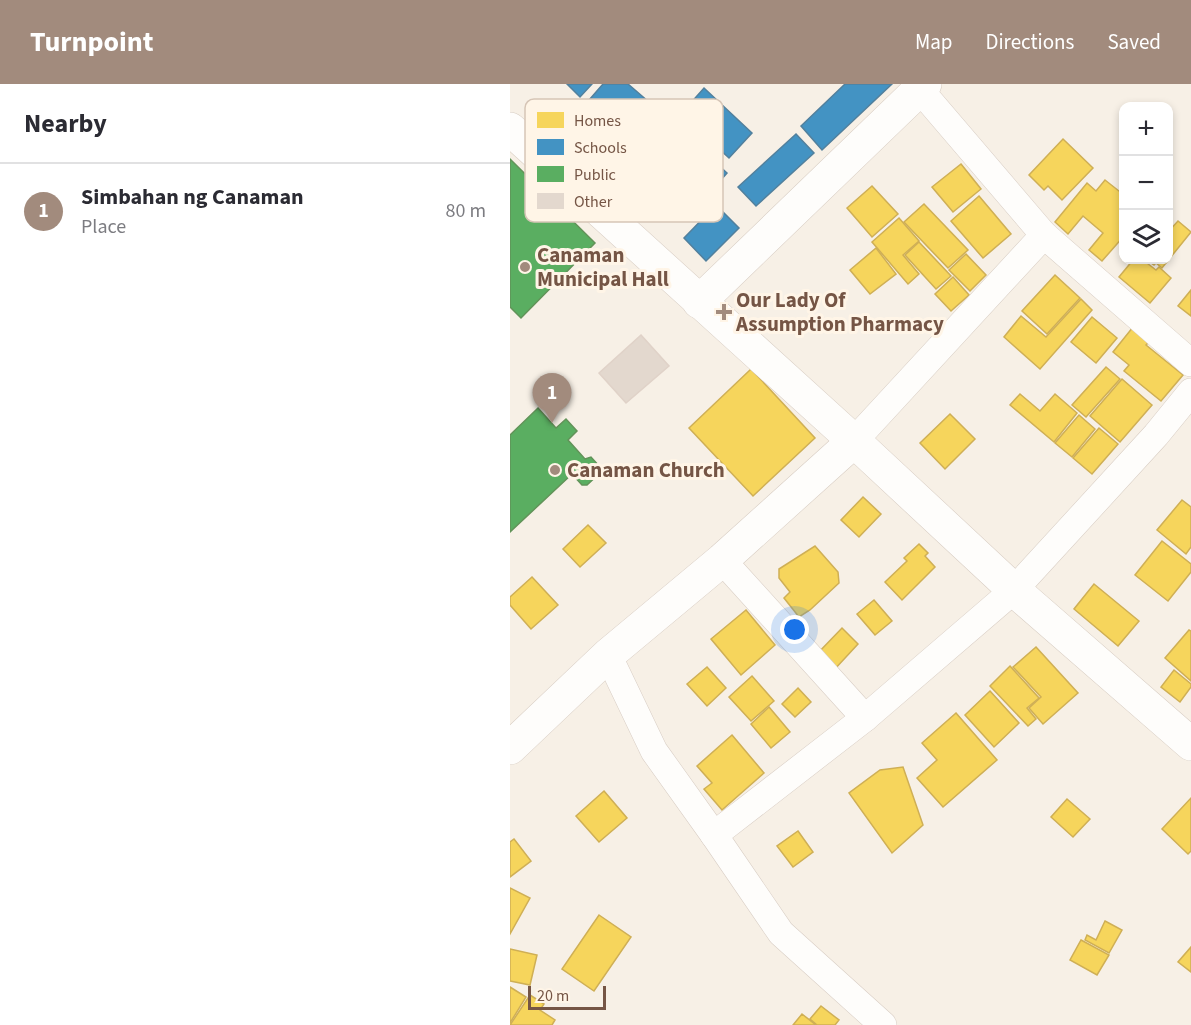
<!DOCTYPE html>
<html lang="en">
<head>
<meta charset="utf-8">
<style>
	:root { --surface:#fff; --page:#f7f7f7; --text:#2b2b33; --muted:#7c7c81; --line:#e1e1e2; --accent:#a28b7d }
	body { margin:0; font-family:"Source Sans 3",sans-serif; background:var(--page); color:var(--text) }
	.controls { position:absolute; right:18px; top:18px; display:grid; overflow:hidden; border-radius:12px; box-shadow:0 3px 9px #0003 }
	.controls button { width:54px; height:54px; display:grid; place-items:center; padding:0; border:0; border-bottom:2px solid var(--line); background:var(--surface); color:var(--text); font:30px sans-serif }
	.scale { position:absolute; left:18px; bottom:15px; width:78px; box-sizing:border-box; padding-left:6px; border:3px solid #755545; border-top:0; font-size:16px; line-height:21px; white-space:nowrap; color:#755545; -webkit-text-stroke:4px #fff5e7; paint-order:stroke }
	.you { position:absolute; left:285px; top:546px; width:21px; height:21px; margin:-15px; border:4px solid #fff; border-radius:50%; background:#1a73e8; box-shadow:0 0 0 9px #1a73e833 }
	.badge { display:grid; place-items:center; width:39px; height:39px; border-radius:50%; background:var(--accent); color:#fff; font-size:20px; font-weight:700 }
	.pin { position:absolute; translate:-50% -50px; filter:drop-shadow(0 2px 3px #0008) }
	.pin::after { content:''; position:absolute; top:32px; width:21px; height:18px; background:inherit; clip-path:polygon(0 0,100% 0,50% 100%) }
	.list { margin:0; padding:0; list-style:none }
	h2 { display:flex; justify-content:space-between; align-items:center; height:78px; margin:0; padding:0 24px; font-size:26px }
	h2 small { font-size:20px; font-weight:400; color:var(--muted) }
	.list li { display:grid; grid-template-columns:39px 1fr auto; gap:18px; align-items:center; box-sizing:border-box; height:96px; padding:0 24px; border-top:2px solid var(--line) }
	.list b { display:block; font-size:22px; white-space:nowrap }
	.list p { margin:0; font-size:20px; white-space:nowrap; color:var(--muted) }
	.list em { font-size:20px; font-style:normal; color:var(--muted) }
	.icon { flex:none; width:33px; height:33px; fill:none; stroke:currentColor; stroke-width:2; stroke-linecap:round; stroke-linejoin:round }
	.map { position:relative; flex:none; width:681px; height:941px; overflow:hidden }
	header { display:flex; align-items:center; gap:36px; box-sizing:border-box; height:84px; padding:0 30px; background:var(--accent); color:#fff }
	header strong { font-size:28px }
	nav { display:flex; gap:33px; margin-inline-start:auto; font-size:21px }
	main { display:flex }
	aside { flex:1; background:var(--surface) }
	.map>svg:first-child { display:block }
	.homes { fill:#f6d55c; stroke:#cfaf55; stroke-width:1.5 }
	.schools { fill:#4393c3; stroke:#52809d; stroke-width:1.5 }
	.public { fill:#5aae61; stroke:#629359; stroke-width:1.5 }
	.building { fill:#e3d8ce; stroke:#e0d2c8; stroke-width:1.5 }
	.lines { fill:none; stroke-linecap:round; stroke-linejoin:round }
	.street-casing { stroke:#d8cdc4; stroke-width:28 }
	.secondary-casing { stroke:#d7ccc2; stroke-width:34 }
	.street { stroke:#fefdfb; stroke-width:27 }
	.secondary { stroke:#fefdfb; stroke-width:33 }
	.poi-dot { fill:#a28b7d; stroke:#fff5e7; stroke-width:2 }
	.labels { text-anchor:middle; dominant-baseline:central; stroke-width:6; stroke-linejoin:round; paint-order:stroke }
	.poi-label { font-size:21px; font-weight:bold; fill:#755545; stroke:#fff5e7; text-anchor:start }
	.key { fill:#fff5e7; stroke:#d6c5b6; stroke-width:1.5 }
	.key-label { font-size:16px; fill:#755545 }
</style>
</head>
<body>
<header>
<strong>Turnpoint</strong>
<nav><a>Map</a><a>Directions</a><a>Saved</a></nav>
</header>
<main>
<aside>
<h2>Nearby<small></small></h2>
<ul class="list">
<li><span class="badge">1</span><div><b>Simbahan ng Canaman</b><p>Place</p></div><em>80 m</em></li>
</ul>
</aside>
<div class="map">
<svg width="681" height="941" viewBox="0 0 681 941">
	<rect width="100%" height="100%" fill="#f7f0e6"/>
	<g class="homes">
		<polygon points="553,55 583,84 552,116 538,102 534,106 519,91"/>
		<polygon points="451,80 471,105 443,128 422,103"/>
		<polygon points="595,96 614,111 614,152 592,177 579,166 593,149 573,132 558,150 545,138 577,99 586,107"/>
		<polygon points="362,102 388,130 362,153 337,124"/>
		<polygon points="469,112 501,150 473,174 441,137"/>
		<polygon points="414,120 458,166 438,184 394,138"/>
		<polygon points="389,134 409,157 393,171 409,190 398,200 362,158"/>
		<polygon points="668,137 681,148 652,184 646,179 644,181 637,176 658,176 658,148"/>
		<polygon points="409,158 441,192 426,205 395,171"/>
		<polygon points="366,164 386,190 360,210 340,186"/>
		<polygon points="456,170 476,191 460,207 439,186"/>
		<polygon points="623,176 633,176 646,186 649,183 661,194 640,219 609,193"/>
		<polygon points="545,191 570,214 537,250 512,227"/>
		<polygon points="443,193 459,211 441,227 425,210"/>
		<polygon points="681,206 681,232 668,222"/>
		<polygon points="571,215 582,226 530,285 494,253 511,232 536,253"/>
		<polygon points="582,233 607,254 586,279 561,258"/>
		<polygon points="623,243 640,257 636,261 673,291 651,317 614,287 619,281 603,268"/>
		<polygon points="596,283 610,295 576,333 562,321"/>
		<polygon points="241,285 305,354 243,412 179,344"/>
		<polygon points="612,295 642,321 610,358 580,332"/>
		<polygon points="510,310 530,327 545,310 567,329 544,358 500,321"/>
		<polygon points="440,330 465,355 435,385 410,359"/>
		<polygon points="569,331 585,345 562,373 545,359"/>
		<polygon points="589,344 608,360 582,390 563,374"/>
		<polygon points="353,413 371,430 349,453 331,436"/>
		<polygon points="672,416 681,423 681,463 676,470 647,446"/>
		<polygon points="78,441 96,459 70,483 53,465"/>
		<polygon points="652,457 681,480 681,488 658,517 625,491"/>
		<polygon points="409,460 418,469 415,472 425,483 392,516 375,498 397,477 394,474"/>
		<polygon points="305,462 328,488 329,499 300,526 289,533 274,514 280,508 269,494 269,485"/>
		<polygon points="22,493 48,521 21,545 0,521 0,513"/>
		<polygon points="584,500 629,537 608,562 564,525"/>
		<polygon points="364,516 382,537 365,551 347,530"/>
		<polygon points="236,526 265,561 231,591 201,555"/>
		<polygon points="332,544 348,560 324,586 307,570"/>
		<polygon points="679,546 681,547 681,597 655,574"/>
		<polygon points="526,563 568,609 533,640 519,624 531,613 503,583"/>
		<polygon points="500,582 529,614 517,624 526,635 518,642 480,602"/>
		<polygon points="197,583 216,604 197,622 177,600"/>
		<polygon points="664,586 681,600 681,603 670,618 651,603"/>
		<polygon points="242,592 264,617 241,637 219,613"/>
		<polygon points="288,604 301,618 285,633 272,620"/>
		<polygon points="480,607 509,639 484,663 455,631"/>
		<polygon points="259,623 280,648 261,664 241,640"/>
		<polygon points="446,629 487,676 433,723 407,694 427,676 412,659"/>
		<polygon points="222,651 254,689 212,726 194,705 202,699 187,682"/>
		<polygon points="393,683 413,741 382,769 339,709 370,686"/>
		<polygon points="94,707 117,734 89,758 66,732"/>
		<polygon points="681,714 681,767 678,770 652,745"/>
		<polygon points="557,715 580,735 563,753 541,733"/>
		<polygon points="288,747 303,768 283,783 267,762"/>
		<polygon points="4,755 21,777 0,793 0,758"/>
		<polygon points="0,804 20,814 0,850"/>
		<polygon points="89,831 121,853 84,907 52,885"/>
		<polygon points="595,837 612,846 599,869 575,856 577,851 586,856"/>
		<polygon points="571,856 599,871 587,891 560,876"/>
		<polygon points="681,863 681,888 668,878"/>
		<polygon points="0,865 27,871 20,901 0,897"/>
		<polygon points="0,903 16,913 0,939"/>
		<polygon points="20,911 34,920 30,926 45,936 42,941 0,941"/>
		<polygon points="311,922 329,936 325,941 307,941 300,935"/>
		<polygon points="292,930 306,941 283,941"/>
	</g>
	<g class="schools">
		<polygon points="57,0 82,0 70,13"/>
		<polygon points="93,0 118,0 154,31 129,59 80,15"/>
		<polygon points="335,0 382,0 312,66 291,42"/>
		<polygon points="194,4 242,49 219,74 171,30"/>
		<polygon points="165,41 217,89 189,121 136,72"/>
		<polygon points="286,50 304,69 246,122 228,103"/>
		<polygon points="206,121 229,144 196,177 174,154"/>
	</g>
	<g class="public">
		<polygon points="0,75 85,159 11,234 0,223"/>
		<polygon points="28,324 46,344 56,335 67,347 58,356 75,375 81,373 91,384 91,388 77,401 72,401 62,390 0,448 0,351"/>
	</g>
	<polygon class="building" points="131,251 159,282 116,319 89,289"/>
	<g class="lines">
		<defs>
			<g id="street">
				<polyline points="405,0 534,151 681,279"/>
				<polyline points="344,357 534,151"/>
				<polyline points="212,476 355,634"/>
				<polyline points="98,571 144,667 204,751 271,849 373,941"/>
				<polyline points="204,751 355,634 504,506 646,351 681,308"/>
			</g>
			<g id="secondary">
				<polyline points="0,45 344,357 504,506 681,660"/>
				<polyline points="189,218 415,0"/>
				<polyline points="0,664 98,571 212,476 344,357"/>
			</g>
		</defs>
		<use href="#street" class="street-casing"/>
		<use href="#secondary" class="secondary-casing"/>
		<use href="#street" class="street"/>
		<use href="#secondary" class="secondary"/>
	</g>
	<g class="poi-dot">
		<circle cx="15" cy="183" r="6"/>
		<path d="M211 219h6v6h6v6h-6v6h-6v-6h-6v-6h6z"/>
		<circle cx="45" cy="386" r="6"/>
	</g>
	<g class="labels">
		<g class="poi-label">
			<text x="27" y="171">Canaman<tspan x="27" dy="24">Municipal Hall</tspan></text>
			<text x="226" y="216">Our Lady Of<tspan x="226" dy="24">Assumption Pharmacy</tspan></text>
			<text x="57" y="386">Canaman Church</text>
		</g>
	</g>
	<rect x="15" y="15" width="198" height="123" rx="9" class="key"/>
	<rect x="27" y="28" width="27" height="16" fill="#f6d55c"/>
	<rect x="27" y="55" width="27" height="16" fill="#4393c3"/>
	<rect x="27" y="82" width="27" height="16" fill="#5aae61"/>
	<rect x="27" y="109" width="27" height="16" fill="#e3d8ce"/>
	<g class="key-label">
		<text x="64" y="42">Homes</text>
		<text x="64" y="69">Schools</text>
		<text x="64" y="96">Public</text>
		<text x="64" y="123">Other</text>
	</g>
</svg>
<div class="controls">
<button>+</button>
<button>−</button>
<button><svg class="icon" aria-label="layers" viewBox="0 0 24 24"><path d="M12 4l9 5-9 5-9-5zM3 14l9 5 9-5"/></svg></button>
</div>
<div class="scale">20 m</div>
<div class="you"></div>
<div class="pin badge" style="left:42px;top:339px">1</div>
</div>
</main>
</body>
</html>
